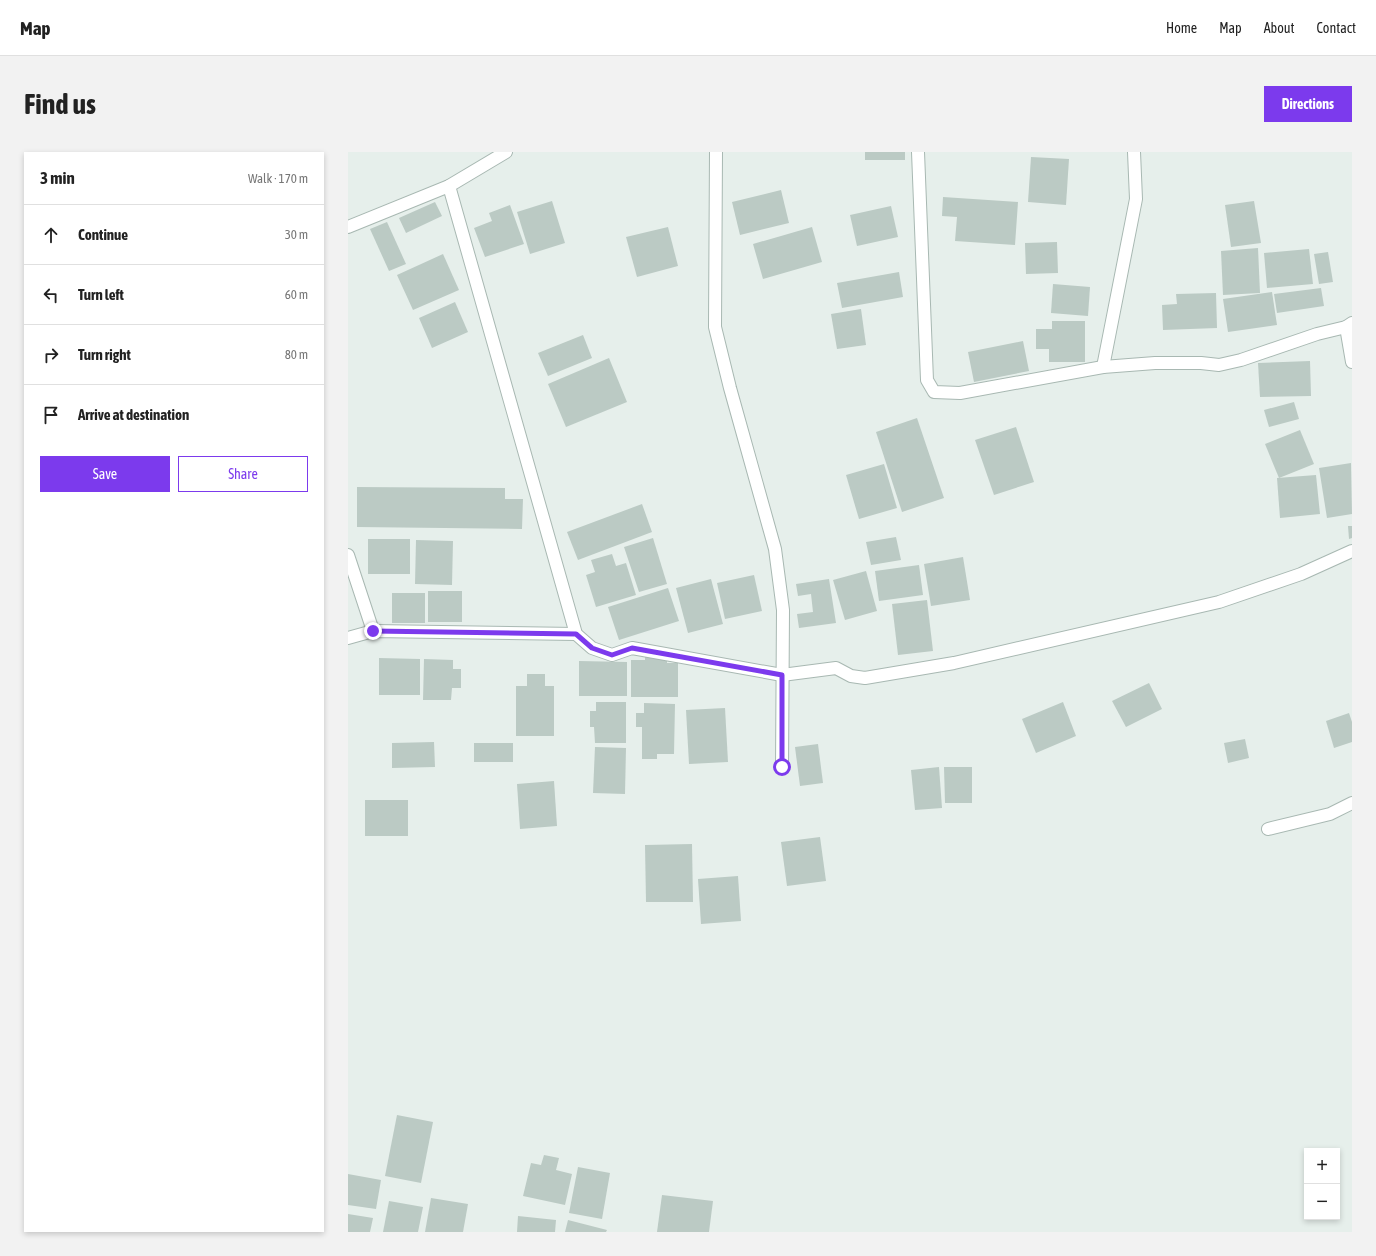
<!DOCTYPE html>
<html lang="en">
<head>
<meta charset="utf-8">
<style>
	:root { --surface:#fff; --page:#f2f2f2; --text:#222; --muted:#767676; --line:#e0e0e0; --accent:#7c3aed }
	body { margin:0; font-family:"Asap Condensed",sans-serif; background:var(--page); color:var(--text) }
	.controls { position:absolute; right:12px; bottom:12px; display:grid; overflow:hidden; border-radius:0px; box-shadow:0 2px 6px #0003 }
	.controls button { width:36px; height:36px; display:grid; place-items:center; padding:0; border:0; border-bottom:1px solid var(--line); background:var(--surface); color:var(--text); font:20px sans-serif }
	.stop { position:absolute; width:12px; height:12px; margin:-9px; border:3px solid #7c3aed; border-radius:50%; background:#fff }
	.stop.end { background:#7c3aed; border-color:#fff; box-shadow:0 1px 4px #0008 }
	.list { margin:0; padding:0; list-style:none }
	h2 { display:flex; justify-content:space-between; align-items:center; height:52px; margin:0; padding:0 16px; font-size:17px }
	h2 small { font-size:13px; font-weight:400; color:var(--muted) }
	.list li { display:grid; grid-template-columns:26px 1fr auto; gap:12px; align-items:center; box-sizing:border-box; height:60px; padding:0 16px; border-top:1px solid var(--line) }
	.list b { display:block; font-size:15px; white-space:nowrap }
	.list em { font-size:13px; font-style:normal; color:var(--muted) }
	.actions { display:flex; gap:8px; padding:12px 16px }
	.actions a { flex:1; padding:9px 0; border:1px solid var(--accent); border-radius:0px; text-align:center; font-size:14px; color:var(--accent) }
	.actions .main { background:var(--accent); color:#fff }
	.icon { flex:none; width:22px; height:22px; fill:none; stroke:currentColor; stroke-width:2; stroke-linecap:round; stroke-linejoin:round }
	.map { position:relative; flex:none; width:1004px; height:1080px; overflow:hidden; border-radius:0px }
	header { display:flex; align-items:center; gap:24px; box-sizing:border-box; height:56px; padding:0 20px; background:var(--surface); border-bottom:1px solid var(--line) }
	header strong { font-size:19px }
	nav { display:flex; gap:22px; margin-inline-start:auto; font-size:14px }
	.intro { display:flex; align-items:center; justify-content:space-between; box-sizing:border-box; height:96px; padding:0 24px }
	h1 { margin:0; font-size:28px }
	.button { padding:10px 18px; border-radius:0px; background:var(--accent); color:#fff; font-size:14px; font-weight:700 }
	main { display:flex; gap:24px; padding:0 24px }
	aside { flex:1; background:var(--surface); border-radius:0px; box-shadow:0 2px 6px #0003 }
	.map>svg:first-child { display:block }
	.building { fill:#bbcac4 }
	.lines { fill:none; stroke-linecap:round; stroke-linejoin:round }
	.minor-casing { stroke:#a8b8b2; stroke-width:14 }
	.minor { stroke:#fff; stroke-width:12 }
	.route { stroke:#7c3aed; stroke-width:5 }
</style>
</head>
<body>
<header>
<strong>Map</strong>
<nav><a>Home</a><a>Map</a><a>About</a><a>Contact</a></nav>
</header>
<div class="intro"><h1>Find us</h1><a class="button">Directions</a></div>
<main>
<aside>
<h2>3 min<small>Walk · 170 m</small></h2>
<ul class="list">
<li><svg class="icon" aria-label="ahead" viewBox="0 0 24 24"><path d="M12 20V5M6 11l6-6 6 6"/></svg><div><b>Continue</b></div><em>30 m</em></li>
<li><svg class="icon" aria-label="left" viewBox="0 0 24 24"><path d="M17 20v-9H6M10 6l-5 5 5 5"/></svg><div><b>Turn left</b></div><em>60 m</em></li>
<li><svg class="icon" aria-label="right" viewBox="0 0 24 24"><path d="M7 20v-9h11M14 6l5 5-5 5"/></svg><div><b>Turn right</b></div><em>80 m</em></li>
<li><svg class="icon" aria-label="arrive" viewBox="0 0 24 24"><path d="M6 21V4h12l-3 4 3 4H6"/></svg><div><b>Arrive at destination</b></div></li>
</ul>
<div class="actions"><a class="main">Save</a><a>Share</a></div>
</aside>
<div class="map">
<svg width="1004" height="1080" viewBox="0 0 1004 1080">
	<rect width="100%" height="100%" fill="#e6efeb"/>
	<g class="building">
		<rect x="517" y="0" width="40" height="8"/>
		<polygon points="683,5 721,7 718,53 680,50"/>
		<polygon points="433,38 441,71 392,83 384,50"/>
		<polygon points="595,45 670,50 667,93 607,89 609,65 594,64"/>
		<polygon points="204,49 217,91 182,102 169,60"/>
		<polygon points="906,49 913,91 883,95 877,53"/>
		<polygon points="87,50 94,64 58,81 51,66"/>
		<polygon points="162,53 176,92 137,105 126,76 144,69 141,61"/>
		<polygon points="543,54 550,85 509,94 502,63"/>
		<polygon points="39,70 58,112 41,119 22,77"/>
		<polygon points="320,75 330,114 289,125 278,85"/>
		<polygon points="464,75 474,110 415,127 405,92"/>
		<polygon points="709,90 710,121 678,122 677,91"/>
		<polygon points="910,96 912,141 875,143 873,99"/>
		<polygon points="961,97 965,132 919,136 916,101"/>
		<polygon points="980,100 985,130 971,132 966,102"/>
		<polygon points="95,102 111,138 65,158 49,123"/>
		<polygon points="551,120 555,145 494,156 489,131"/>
		<polygon points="705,132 742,135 740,164 703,161"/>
		<polygon points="973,136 976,154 929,161 926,142"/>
		<polygon points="924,140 929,173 880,180 875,147"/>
		<polygon points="868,141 869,176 815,178 814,153 829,152 828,142"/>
		<polygon points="107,150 120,180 84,196 71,166"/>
		<polygon points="513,157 518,193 489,197 483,162"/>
		<polygon points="704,169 737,169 737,210 701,210 701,197 688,197 688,177 704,177"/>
		<polygon points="235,183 244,206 200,224 190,201"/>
		<polygon points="675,189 681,219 626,230 620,200"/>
		<polygon points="261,206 279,250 218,275 200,232"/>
		<polygon points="962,209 963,244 912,245 910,211"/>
		<polygon points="946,250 951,267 921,275 916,258"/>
		<polygon points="569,266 596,346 554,360 528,280"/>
		<polygon points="668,275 686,330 646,343 627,288"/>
		<polygon points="952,278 966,312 931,326 917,292"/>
		<polygon points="1003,311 1004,362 979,366 971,316"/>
		<polygon points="536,312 549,356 511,367 498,323"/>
		<polygon points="968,323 972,362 932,366 929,326"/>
		<polygon points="9,335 157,336 157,347 175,347 174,377 9,375"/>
		<polygon points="294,352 304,380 230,408 219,380"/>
		<polygon points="1000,374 1004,374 1004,386 1001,387"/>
		<polygon points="548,385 553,408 523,413 518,390"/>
		<polygon points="305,386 319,432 291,440 276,395"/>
		<rect x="20" y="387" width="42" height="35"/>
		<polygon points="68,388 105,389 104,433 67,432"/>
		<polygon points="264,402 268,414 278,411 288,443 248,455 238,423 247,420 243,408"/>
		<polygon points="615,405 622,448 583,454 576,412"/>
		<polygon points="571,413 575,443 531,449 527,419"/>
		<polygon points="518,419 529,459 497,468 485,428"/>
		<polygon points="406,423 414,459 377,467 369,431"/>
		<polygon points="363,427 375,472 340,481 328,436"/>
		<polygon points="481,427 488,471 451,476 449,462 465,460 463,442 450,444 448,432"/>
		<polygon points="320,436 331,469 271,488 260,455"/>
		<rect x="80" y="439" width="34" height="31"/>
		<rect x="44" y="441" width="33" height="30"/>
		<polygon points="579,448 585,499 550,503 544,452"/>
		<polygon points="297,503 319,503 319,511 330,511 330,545 283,545 283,508 297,508"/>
		<polygon points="31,506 72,507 72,543 31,543"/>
		<polygon points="76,507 105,508 105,517 113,517 113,536 104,536 103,548 75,548"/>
		<polygon points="231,509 279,510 279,544 231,544"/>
		<polygon points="179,522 197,522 197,534 206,534 206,584 168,584 168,534 179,534"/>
		<polygon points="801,531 814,557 778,575 764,549"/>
		<polygon points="248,550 278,550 278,591 247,591 246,575 242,575 242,559 248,559"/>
		<polygon points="715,550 728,584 688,601 674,567"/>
		<polygon points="296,551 327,552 326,602 309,602 309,607 294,607 294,575 288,575 288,561 296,561"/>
		<polygon points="377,556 380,610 341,612 338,558"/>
		<polygon points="1001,561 1004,570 1004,590 986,596 978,569"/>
		<polygon points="897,587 901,606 880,611 876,591"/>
		<polygon points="86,590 87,615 44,616 44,591"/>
		<rect x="126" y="591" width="39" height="19"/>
		<polygon points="470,592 475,631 452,634 447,595"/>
		<polygon points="247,595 278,596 277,642 245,641"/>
		<polygon points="591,615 594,656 567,658 563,618"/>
		<polygon points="596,615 624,615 624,651 597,651"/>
		<polygon points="206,629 209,674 172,677 169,632"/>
		<rect x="17" y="648" width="43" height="36"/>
		<polygon points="472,685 478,729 439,734 433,690"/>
		<polygon points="344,692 345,750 298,750 297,693"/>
		<polygon points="390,724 393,769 353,772 350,727"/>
		<polygon points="49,963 85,970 73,1031 37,1024"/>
		<polygon points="196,1003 211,1006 208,1018 224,1022 217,1053 175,1044 183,1011 193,1013"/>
		<polygon points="230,1015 262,1021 254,1067 221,1061"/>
		<polygon points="0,1022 33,1028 28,1057 0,1053"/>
		<polygon points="314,1043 365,1049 361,1080 309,1080"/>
		<polygon points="83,1046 120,1052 115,1080 77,1080"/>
		<polygon points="41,1049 75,1055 70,1080 35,1080"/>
		<polygon points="0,1062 25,1066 22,1080 0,1080"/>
		<polygon points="170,1064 208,1068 207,1080 169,1080"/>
		<polygon points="220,1068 259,1078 258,1080 217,1080"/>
	</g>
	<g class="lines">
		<defs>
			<g id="minor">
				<polyline points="368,0 367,175 382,236 427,397 435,458 434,615"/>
				<polyline points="570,0 579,228 586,240 612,241 755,215 807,211 853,211 871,213 893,208 969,182 998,175 1004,171"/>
				<polyline points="101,34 228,482 244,496 264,503 284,496 434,523 488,516 503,524 517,526 606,511 871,450 953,422 1004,399"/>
				<polyline points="0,75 101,34 158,0"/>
				<polyline points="998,175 1004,210"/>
				<polyline points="755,215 788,47 786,0"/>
				<polyline points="0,403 25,479"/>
				<polyline points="0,486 25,479 228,482"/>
				<polyline points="920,677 982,662 1004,651"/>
			</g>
		</defs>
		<use href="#minor" class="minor-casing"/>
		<use href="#minor" class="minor"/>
	</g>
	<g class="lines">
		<polyline class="route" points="25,479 228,482 244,496 264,503 284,496 434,523 434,615"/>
	</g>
</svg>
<div class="controls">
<button>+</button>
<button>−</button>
</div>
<div class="stop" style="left:434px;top:615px"></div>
<div class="stop end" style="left:25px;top:479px"></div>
</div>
</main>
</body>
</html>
